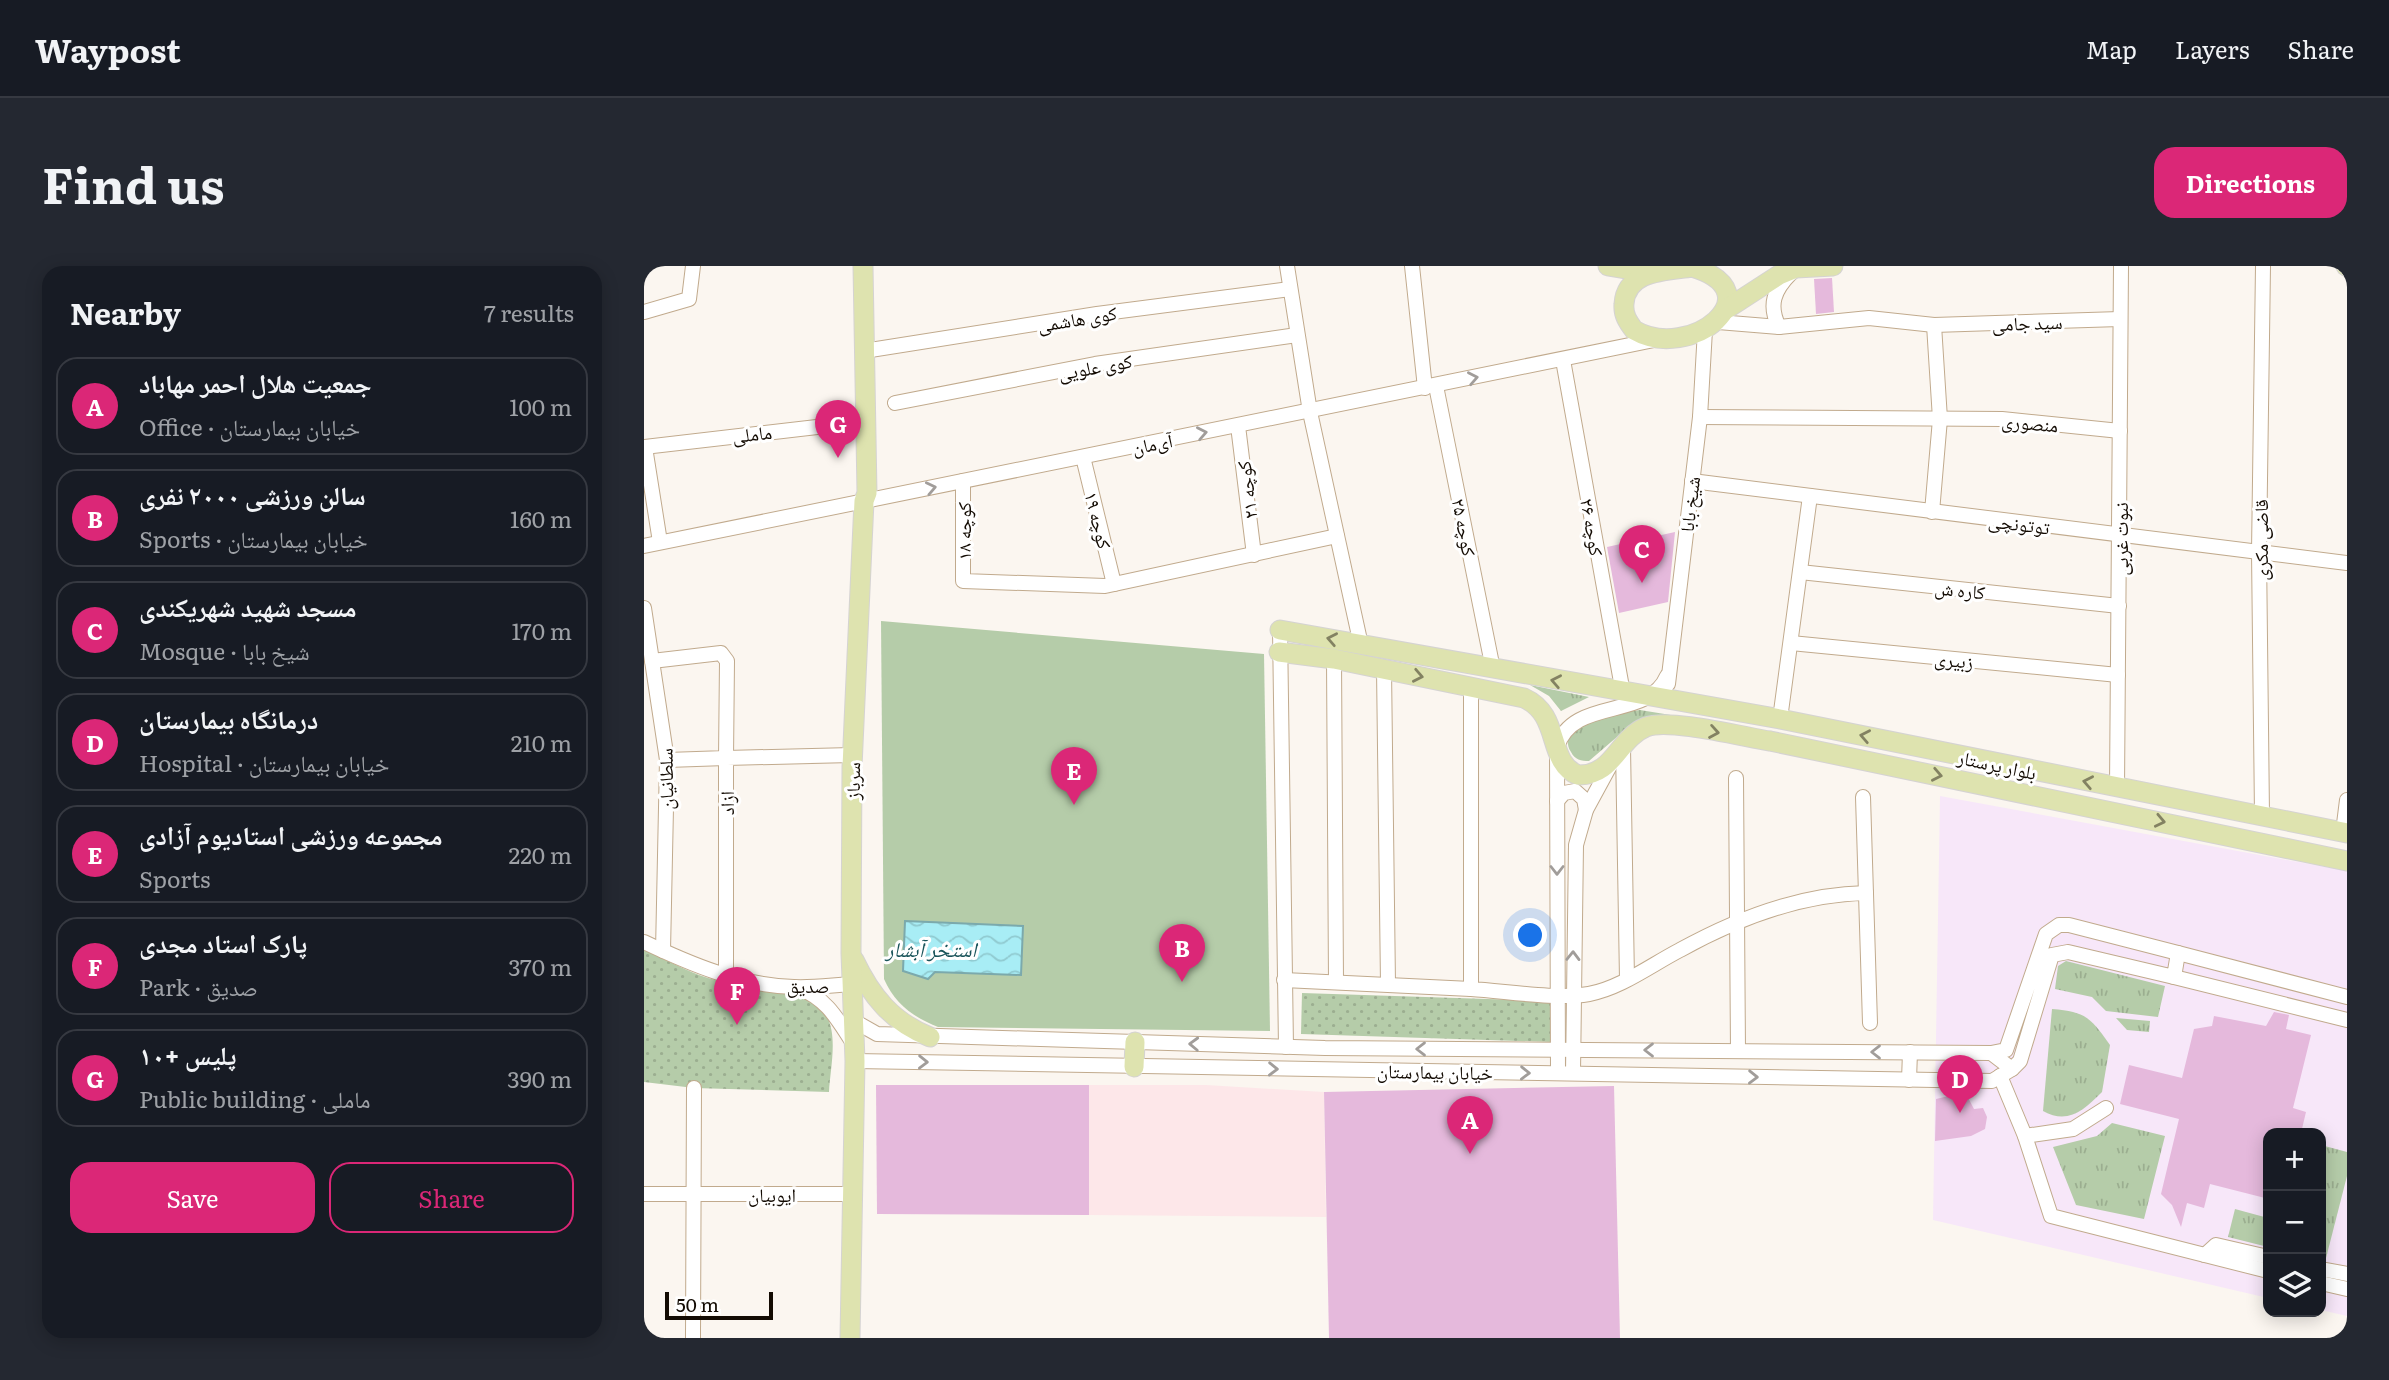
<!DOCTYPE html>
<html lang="en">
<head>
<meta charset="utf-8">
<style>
	:root { --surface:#171b24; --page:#242831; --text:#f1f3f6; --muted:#9ea1a6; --line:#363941; --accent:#db2777 }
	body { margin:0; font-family:Literata,"Noto Naskh Arabic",serif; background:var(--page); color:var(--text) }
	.controls { position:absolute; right:21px; bottom:21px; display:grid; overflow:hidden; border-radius:14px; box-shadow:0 4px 18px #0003 }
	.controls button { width:63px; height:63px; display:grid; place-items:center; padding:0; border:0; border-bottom:2px solid var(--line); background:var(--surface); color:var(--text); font:35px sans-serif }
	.scale { position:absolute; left:21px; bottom:18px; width:108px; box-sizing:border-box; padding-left:7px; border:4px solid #130b03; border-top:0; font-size:19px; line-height:24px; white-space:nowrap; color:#130b03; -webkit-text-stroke:5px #fff; paint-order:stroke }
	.you { position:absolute; left:887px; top:670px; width:24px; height:24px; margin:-18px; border:5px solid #fff; border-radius:50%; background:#1a73e8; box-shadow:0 0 0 10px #1a73e833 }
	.badge { display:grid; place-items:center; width:46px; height:46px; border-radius:50%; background:var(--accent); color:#fff; font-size:23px; font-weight:700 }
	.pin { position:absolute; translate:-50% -58px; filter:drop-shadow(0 2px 4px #0008) }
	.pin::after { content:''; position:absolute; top:37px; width:24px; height:21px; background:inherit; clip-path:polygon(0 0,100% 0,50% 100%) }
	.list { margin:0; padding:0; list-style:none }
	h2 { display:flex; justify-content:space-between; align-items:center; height:91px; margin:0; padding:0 28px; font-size:30px }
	h2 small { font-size:23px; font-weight:400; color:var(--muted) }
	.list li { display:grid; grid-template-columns:46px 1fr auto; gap:21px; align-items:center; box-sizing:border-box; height:98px; margin:0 14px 14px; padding:0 14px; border:2px solid var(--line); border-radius:21px }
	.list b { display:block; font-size:26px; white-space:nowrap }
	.list p { margin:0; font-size:23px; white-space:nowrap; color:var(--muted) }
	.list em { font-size:23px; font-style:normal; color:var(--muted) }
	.actions { display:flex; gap:14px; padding:21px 28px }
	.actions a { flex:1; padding:16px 0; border:2px solid var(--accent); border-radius:21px; text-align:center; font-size:24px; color:var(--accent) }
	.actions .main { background:var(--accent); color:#fff }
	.icon { flex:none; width:38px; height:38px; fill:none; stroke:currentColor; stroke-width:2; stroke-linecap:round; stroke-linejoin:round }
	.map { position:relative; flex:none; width:1703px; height:1072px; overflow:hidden; border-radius:21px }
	header { display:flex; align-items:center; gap:42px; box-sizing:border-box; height:98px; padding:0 35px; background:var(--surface); border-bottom:2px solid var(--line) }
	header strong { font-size:33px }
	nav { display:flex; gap:38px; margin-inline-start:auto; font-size:24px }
	.intro { display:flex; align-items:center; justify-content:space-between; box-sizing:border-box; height:168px; padding:0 42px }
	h1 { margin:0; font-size:49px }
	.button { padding:18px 32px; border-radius:21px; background:var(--accent); color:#fff; font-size:24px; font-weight:700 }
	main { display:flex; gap:42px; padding:0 42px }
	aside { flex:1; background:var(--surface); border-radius:21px; box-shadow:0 4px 18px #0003 }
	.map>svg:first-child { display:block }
	.education { fill:#fde7e9 }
	.medical { fill:#f7e7f9 }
	.grass { fill:url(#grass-tufts) }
	.park { fill:url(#park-dots) }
	.pitch { fill:#b5cca9 }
	.water { fill:url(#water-waves); stroke:#7ba9ac; stroke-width:2 }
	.building { fill:#e5b9dc }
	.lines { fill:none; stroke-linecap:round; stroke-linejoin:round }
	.minor-casing { stroke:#c1aa8d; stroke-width:16 }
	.major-casing { stroke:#d5d3d2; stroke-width:21 }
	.minor { stroke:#fff; stroke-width:14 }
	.major { stroke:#dee3af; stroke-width:19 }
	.oneway { stroke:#a19d9a }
	.oneway2 { stroke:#838262 }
	.labels { text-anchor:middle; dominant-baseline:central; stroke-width:6; stroke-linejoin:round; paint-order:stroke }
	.street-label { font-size:19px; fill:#130b03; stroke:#fff }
	.water-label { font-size:21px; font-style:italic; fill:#19545a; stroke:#fff }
</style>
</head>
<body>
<header>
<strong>Waypost</strong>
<nav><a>Map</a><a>Layers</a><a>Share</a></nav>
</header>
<div class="intro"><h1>Find us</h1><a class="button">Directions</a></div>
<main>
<aside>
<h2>Nearby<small>7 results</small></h2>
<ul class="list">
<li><span class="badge">A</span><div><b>جمعیت هلال احمر مهاباد</b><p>Office · خیابان بیمارستان</p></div><em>100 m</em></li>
<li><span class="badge">B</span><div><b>سالن ورزشی ۲۰۰۰ نفری</b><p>Sports · خیابان بیمارستان</p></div><em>160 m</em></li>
<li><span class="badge">C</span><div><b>مسجد شهید شهریکندی</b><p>Mosque · شیخ بابا</p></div><em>170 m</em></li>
<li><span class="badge">D</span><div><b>درمانگاه بیمارستان</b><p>Hospital · خیابان بیمارستان</p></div><em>210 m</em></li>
<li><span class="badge">E</span><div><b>مجموعه ورزشی استادیوم آزادی</b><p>Sports</p></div><em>220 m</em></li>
<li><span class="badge">F</span><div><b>پارک استاد مجدی</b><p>Park · صدیق</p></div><em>370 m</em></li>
<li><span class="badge">G</span><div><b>پلیس +۱۰</b><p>Public building · ماملی</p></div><em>390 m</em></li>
</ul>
<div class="actions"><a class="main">Save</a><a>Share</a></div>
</aside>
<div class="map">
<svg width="1703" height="1072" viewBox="0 0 1703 1072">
	<defs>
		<pattern id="grass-tufts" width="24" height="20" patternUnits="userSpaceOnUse" patternTransform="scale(1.75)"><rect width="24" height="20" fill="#b5cca9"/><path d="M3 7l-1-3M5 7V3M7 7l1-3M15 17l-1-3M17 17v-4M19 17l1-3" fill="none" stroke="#9bae90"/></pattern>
		<pattern id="park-dots" width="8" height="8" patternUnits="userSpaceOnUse" patternTransform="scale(1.75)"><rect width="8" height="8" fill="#b5cca9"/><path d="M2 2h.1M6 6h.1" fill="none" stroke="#9bae90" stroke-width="1.8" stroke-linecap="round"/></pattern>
		<pattern id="water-waves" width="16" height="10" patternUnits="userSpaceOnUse" patternTransform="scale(1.75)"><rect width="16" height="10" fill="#a8edf5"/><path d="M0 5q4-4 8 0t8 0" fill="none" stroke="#90cad0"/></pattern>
	</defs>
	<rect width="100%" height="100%" fill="#fbf6f0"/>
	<polygon class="education" points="445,819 562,819 680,826 682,951 445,949"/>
	<polygon class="medical" points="1296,530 1703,605 1703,1050 1677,1044 1677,867 1624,867 1624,1032 1289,954"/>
	<g class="grass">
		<polygon points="886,419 945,431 917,445 905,430"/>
		<path d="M996,444l43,7 -27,-1 -24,8 -43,37c-8,0 -14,-1 -18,-9 -18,-30 51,-40 69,-42z"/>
		<polygon points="1422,695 1521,720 1514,751 1462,745 1448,731 1411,723 1414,700"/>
		<path d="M1408,743c34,3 38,8 58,36l-8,47c-18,18 -34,33 -59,19z"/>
		<polygon points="1472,752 1506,755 1505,766 1483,764"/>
		<polygon points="1468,857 1521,870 1500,953 1432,939 1409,881 1453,870"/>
		<polygon points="1677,879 1703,886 1703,910 1681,996 1677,995"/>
		<polygon points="1591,943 1624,952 1624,981 1584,971"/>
	</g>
	<g class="park">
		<path d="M0,684c21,9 42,21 64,28 31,10 102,8 119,39 11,20 3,53 2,75l-135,-4 -50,-6z"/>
		<polygon points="658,727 909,735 909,776 657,768"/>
	</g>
	<path class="pitch" d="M237,355l383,33 6,377 -332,-4c-25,-10 -43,-23 -54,-48z"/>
	<polygon class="water" points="261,655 379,660 377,709 291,706 284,713 259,705"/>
	<g class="building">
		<polygon points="1188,12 1190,46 1172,48 1170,13"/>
		<polygon points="1031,266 1024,336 975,347 963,281"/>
		<polygon points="1630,746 1645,749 1642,763 1667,769 1649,842 1662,846 1657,867 1624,867 1624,919 1621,932 1566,918 1560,942 1543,937 1537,961 1528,939 1517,928 1535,853 1476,838 1485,799 1538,812 1550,763 1568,760 1570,750 1622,760"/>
		<polygon points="232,819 445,819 445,949 233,948"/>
		<polygon points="970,820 976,1072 685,1072 680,826"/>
		<polygon points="1321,826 1330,843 1339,842 1343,851 1341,863 1327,870 1291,875 1292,833"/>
	</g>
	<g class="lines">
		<defs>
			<g id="minor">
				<polyline points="643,0 666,146 717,379"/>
				<polyline points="768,0 781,122"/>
				<polyline points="0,46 45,33 49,0"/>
				<polyline points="1074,56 1135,61 1225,52 1290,59 1476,53"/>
				<path d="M1135,61c-11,-22 -5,-37 12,-54"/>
				<polyline points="220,85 453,48 646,23"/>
				<polyline points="919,94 979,427"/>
				<polyline points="792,120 849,403"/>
				<polyline points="251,137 451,98 653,69"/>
				<polyline points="1056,151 1358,153 1476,165"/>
				<polyline points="594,160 610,289"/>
				<polyline points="0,181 216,156"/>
				<polyline points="1,181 16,276"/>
				<polyline points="439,191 470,318"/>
				<polyline points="319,215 319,315 461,320 693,270"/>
				<polyline points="1048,215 1703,297"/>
				<polyline points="1288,246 1296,153 1290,59"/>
				<polyline points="0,280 1015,73"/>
				<polyline points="1156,306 1475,340"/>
				<polyline points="0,342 23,494 19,685"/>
				<polyline points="636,364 642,781"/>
				<polyline points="1147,377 1474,409"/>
				<polyline points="690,393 692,716"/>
				<polyline points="8,395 77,387 83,395 82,492 23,494"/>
				<polyline points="740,403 744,718"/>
				<polyline points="1024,418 1056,151 1061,64"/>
				<path d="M827,421v302c35,2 84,11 118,5 32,-6 62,-29 91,-44 58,-32 120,-56 186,-57"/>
				<polyline points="1136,453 1166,230"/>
				<polyline points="979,482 983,713"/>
				<polyline points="1092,512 1094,785"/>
				<polyline points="1473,522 1477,0"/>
				<polyline points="1219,531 1226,757"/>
				<polyline points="913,535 920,527 931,525 940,533 942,544"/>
				<polyline points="1618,549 1615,286 1619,0"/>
				<polyline points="1699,566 1703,534"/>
				<path d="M0,676c46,22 98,44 150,45 19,1 39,-2 59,-3"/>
				<polyline points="1534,687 1703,731"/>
				<polyline points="82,709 82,492 208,489"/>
				<polyline points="1530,711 1703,754"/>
				<polyline points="640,714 827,723"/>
				<path d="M156,723c27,9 39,33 53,54"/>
				<polyline points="210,755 233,768 681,782 1347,787 1368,803"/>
				<polyline points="211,795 1348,815 1368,803 1376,795 1408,689 1424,686 1530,711 1534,687 1425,659 1415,659 1402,668 1362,784 1347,787"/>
				<path d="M914,807l-1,-326c16,-51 91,-26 110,-71"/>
				<polyline points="929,807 932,579 942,544 967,498"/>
				<polyline points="1356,810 1381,870 1407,950 1624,1005"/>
				<polyline points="1265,814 1266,786"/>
				<polyline points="1381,870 1429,863 1462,842"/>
				<polyline points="0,928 209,928"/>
				<polyline points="1561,989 1572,979 1624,991"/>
				<polyline points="1677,1003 1703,1008"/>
				<polyline points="1677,1017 1703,1023"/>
				<polyline points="49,1072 50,822"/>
			</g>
			<g id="major">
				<polyline points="964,0 1006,7"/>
				<polyline points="1702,0 1703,0"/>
				<path d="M1048,1c85,26 -2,96 -58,63 -6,-8 -11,-15 -10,-26 2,-34 42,-33 68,-37z"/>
				<polyline points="1081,44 1135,9 1152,2 1189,0"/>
				<polyline points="636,364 1136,453 1703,567"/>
				<path d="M635,386l55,7 190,39c38,17 22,64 54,77 36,1 39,-36 68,-48 23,-9 98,10 124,14l577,120"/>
				<path d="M210,694c17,36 38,62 76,77"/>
				<polyline points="490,801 491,776"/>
				<polyline points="206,1072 211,795 207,687 208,501 220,235 223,227 219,0"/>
			</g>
		</defs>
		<use href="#minor" class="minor-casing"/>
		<use href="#major" class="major-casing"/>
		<use href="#minor" class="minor"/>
		<use href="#major" class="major"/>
	</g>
	<defs><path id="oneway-chevron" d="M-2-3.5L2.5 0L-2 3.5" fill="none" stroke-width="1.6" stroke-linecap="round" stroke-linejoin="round" transform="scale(1.75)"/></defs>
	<g class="oneway">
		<use href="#oneway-chevron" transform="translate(829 112) rotate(-11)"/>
		<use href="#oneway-chevron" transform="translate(558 167) rotate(-11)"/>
		<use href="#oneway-chevron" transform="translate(287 222) rotate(-12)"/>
		<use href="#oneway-chevron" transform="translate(913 604) rotate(90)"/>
		<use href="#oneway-chevron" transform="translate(929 690) rotate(-89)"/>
		<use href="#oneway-chevron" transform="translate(550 778) rotate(-178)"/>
		<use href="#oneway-chevron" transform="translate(777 783) rotate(-180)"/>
		<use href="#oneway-chevron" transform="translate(1005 784) rotate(-180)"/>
		<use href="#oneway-chevron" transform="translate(1232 786) rotate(-180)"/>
		<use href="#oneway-chevron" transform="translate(279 796) rotate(1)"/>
		<use href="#oneway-chevron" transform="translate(629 803) rotate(1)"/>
		<use href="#oneway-chevron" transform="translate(881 807) rotate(1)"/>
		<use href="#oneway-chevron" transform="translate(1109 811) rotate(1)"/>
	</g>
	<g class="oneway2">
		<use href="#oneway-chevron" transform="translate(688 373) rotate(-169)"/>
		<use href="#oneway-chevron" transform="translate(774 410) rotate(11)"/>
		<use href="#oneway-chevron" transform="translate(912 415) rotate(-169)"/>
		<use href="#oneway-chevron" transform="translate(1070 466) rotate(10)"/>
		<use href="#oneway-chevron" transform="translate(1221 470) rotate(-169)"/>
		<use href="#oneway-chevron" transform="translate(1293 509) rotate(11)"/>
		<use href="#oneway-chevron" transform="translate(1444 516) rotate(-169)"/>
		<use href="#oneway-chevron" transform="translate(1516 555) rotate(12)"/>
	</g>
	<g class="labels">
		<g class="street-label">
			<text transform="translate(433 52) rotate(-9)">کوی هاشمی</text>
			<text transform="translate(1383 56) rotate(-2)">سید جامی</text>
			<text transform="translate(451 100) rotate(-10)">کوی علویی</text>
			<text transform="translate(1386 156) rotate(5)">منصوری</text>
			<text transform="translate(108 167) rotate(-6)">ماملی</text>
			<text transform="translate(508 177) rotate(-11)">آی‌مان</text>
			<text transform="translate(602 224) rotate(-97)">کوچه ۲۱</text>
			<text transform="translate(1045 238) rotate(-83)">شیخ بابا</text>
			<text transform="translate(455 254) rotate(76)">کوچه ۱۹</text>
			<text transform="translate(1375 257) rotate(7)">توتونچی</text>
			<text transform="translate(821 261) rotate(79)">کوچه ۲۵</text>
			<text transform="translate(949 261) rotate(80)">کوچه ۲۶</text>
			<text transform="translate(319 265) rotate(-90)">کوچه ۱۸</text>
			<text transform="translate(1476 273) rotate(-90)">نبوت غربی</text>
			<text transform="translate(1616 274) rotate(-90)">قاضی مکری</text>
			<text transform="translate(1316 323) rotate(6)">کاره ش</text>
			<text transform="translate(1310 393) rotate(6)">زبیری</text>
			<text transform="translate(1353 498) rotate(12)">بلوار پرستار</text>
			<text transform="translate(21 513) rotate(-91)">سلطانیان</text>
			<text transform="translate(208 515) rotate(-89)">سرباز</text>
			<text transform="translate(82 537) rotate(-90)">ازاد</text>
			<text x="164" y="719">صدیق</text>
			<text transform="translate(791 805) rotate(1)">خیابان بیمارستان</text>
			<text x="128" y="928">ایوبیان</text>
		</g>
		<g class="water-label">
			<text x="287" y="681">استخر آبشار</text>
		</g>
	</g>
</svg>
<div class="controls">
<button>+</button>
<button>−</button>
<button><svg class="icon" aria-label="layers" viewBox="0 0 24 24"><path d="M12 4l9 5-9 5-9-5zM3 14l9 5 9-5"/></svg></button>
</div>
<div class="scale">50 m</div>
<div class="you"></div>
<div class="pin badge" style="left:826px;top:888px">A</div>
<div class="pin badge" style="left:538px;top:716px">B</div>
<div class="pin badge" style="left:998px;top:317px">C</div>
<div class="pin badge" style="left:1316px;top:847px">D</div>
<div class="pin badge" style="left:430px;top:539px">E</div>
<div class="pin badge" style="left:93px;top:759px">F</div>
<div class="pin badge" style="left:194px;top:192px">G</div>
</div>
</main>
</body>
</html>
